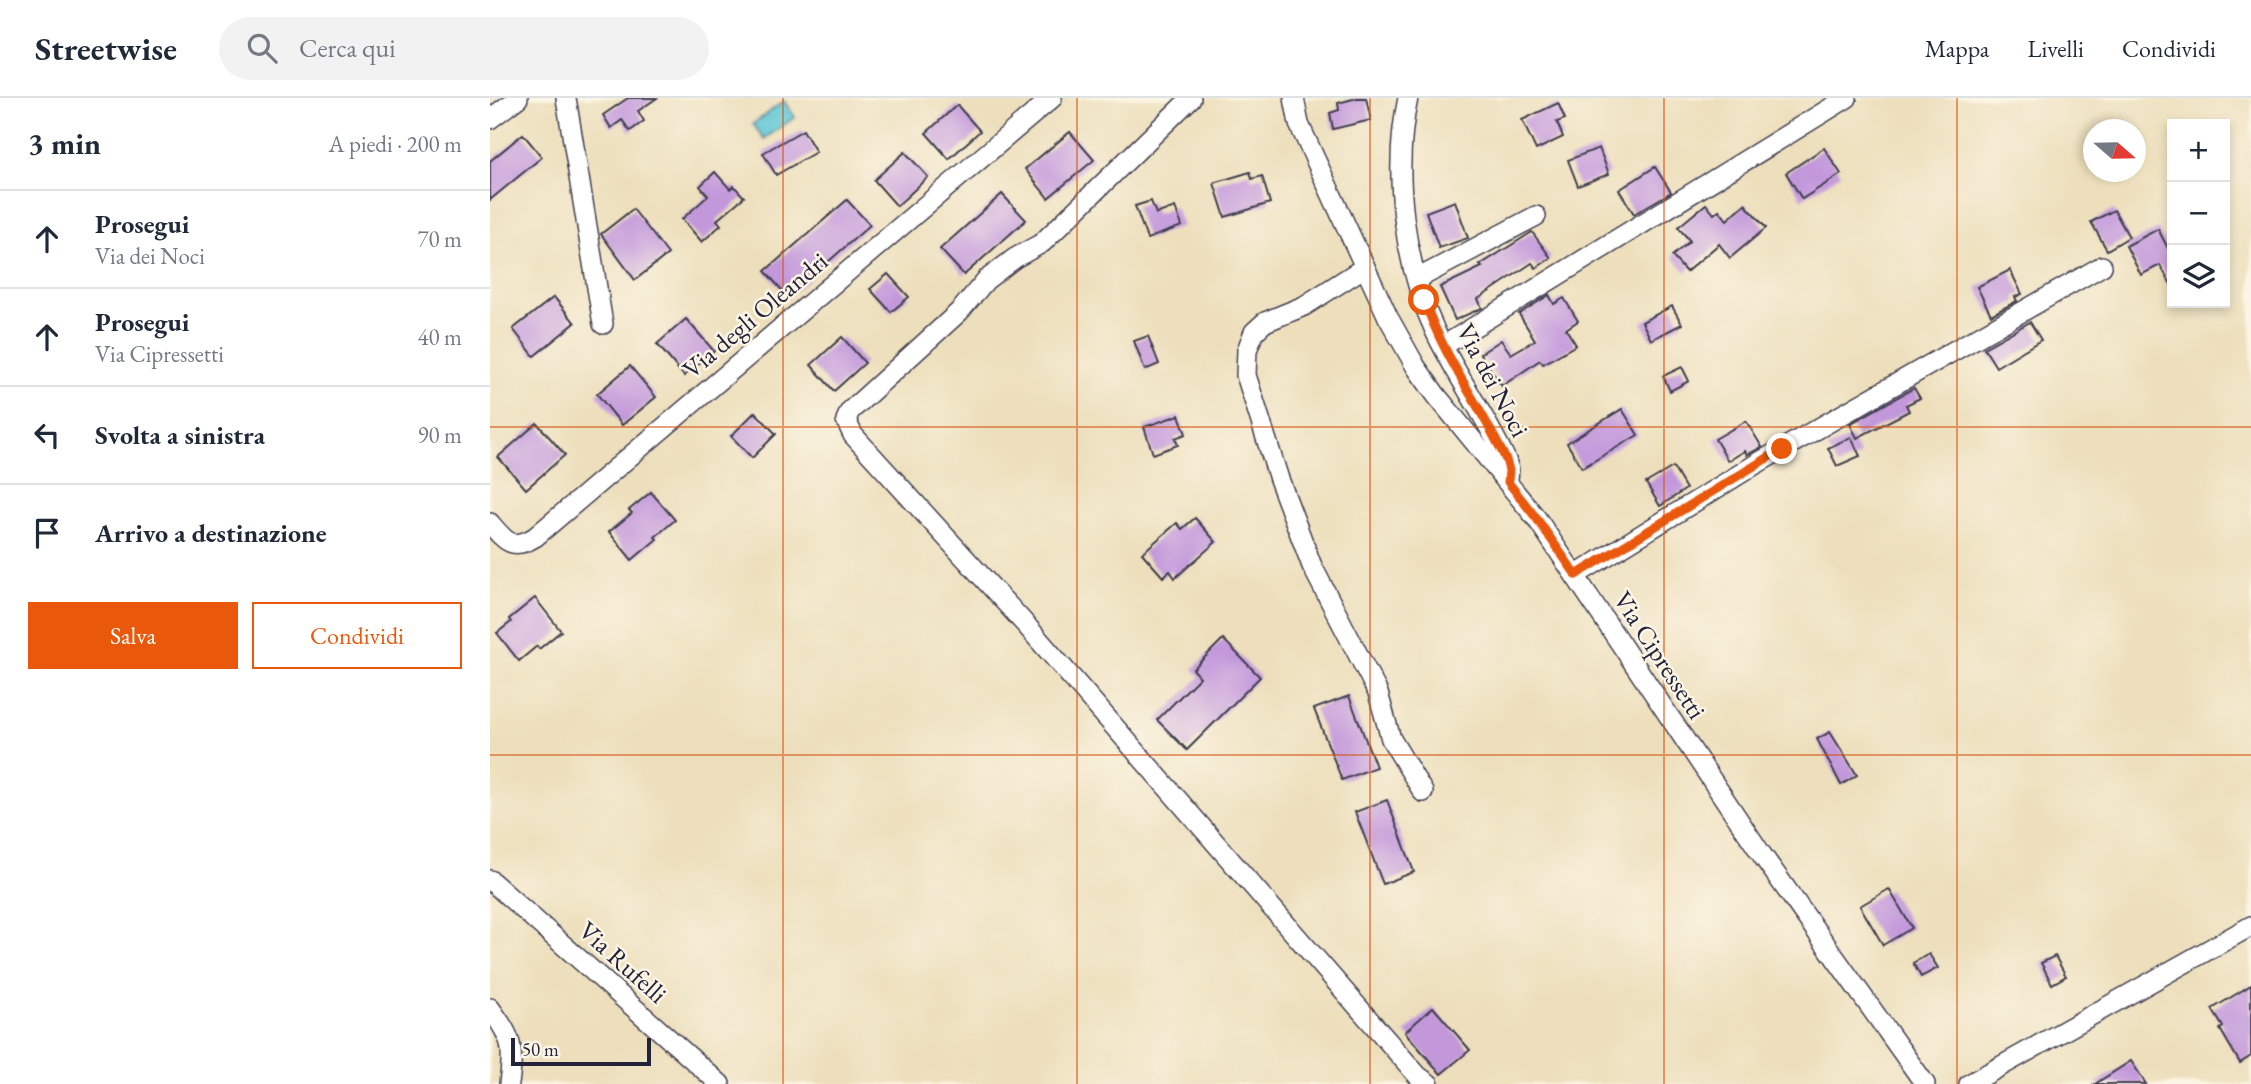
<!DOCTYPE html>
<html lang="it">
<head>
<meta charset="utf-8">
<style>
	:root { --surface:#fff; --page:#f2f2f3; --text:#1f2937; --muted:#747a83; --line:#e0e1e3; --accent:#ea580c }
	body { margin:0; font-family:"EB Garamond",serif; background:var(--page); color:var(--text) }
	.controls { position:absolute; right:21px; top:21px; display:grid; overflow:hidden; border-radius:0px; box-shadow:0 4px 10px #0003 }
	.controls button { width:63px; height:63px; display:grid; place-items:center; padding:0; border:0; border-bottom:2px solid var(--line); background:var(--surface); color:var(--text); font:35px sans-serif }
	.compass { position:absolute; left:1593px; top:21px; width:63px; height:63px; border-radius:50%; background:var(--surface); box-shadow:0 4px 10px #0003; rotate:110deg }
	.scale { position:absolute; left:21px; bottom:18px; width:140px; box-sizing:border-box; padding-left:7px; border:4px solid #22223b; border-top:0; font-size:19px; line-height:24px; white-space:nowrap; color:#22223b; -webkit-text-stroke:5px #fcf5e5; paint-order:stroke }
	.stop { position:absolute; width:21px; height:21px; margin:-16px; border:5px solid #ea580c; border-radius:50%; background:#fff }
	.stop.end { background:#ea580c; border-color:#fff; box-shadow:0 2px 7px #0008 }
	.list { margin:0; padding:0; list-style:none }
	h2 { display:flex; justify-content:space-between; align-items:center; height:91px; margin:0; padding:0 28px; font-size:30px }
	h2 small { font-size:23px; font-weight:400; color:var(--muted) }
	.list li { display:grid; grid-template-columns:46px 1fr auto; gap:21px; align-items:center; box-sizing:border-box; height:98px; padding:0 28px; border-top:2px solid var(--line) }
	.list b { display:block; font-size:26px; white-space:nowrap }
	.list p { margin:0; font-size:23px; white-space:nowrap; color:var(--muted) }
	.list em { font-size:23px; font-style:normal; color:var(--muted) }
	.actions { display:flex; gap:14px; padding:21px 28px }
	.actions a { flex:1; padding:16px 0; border:2px solid var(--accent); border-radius:0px; text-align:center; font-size:24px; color:var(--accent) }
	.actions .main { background:var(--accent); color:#fff }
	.icon { flex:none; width:38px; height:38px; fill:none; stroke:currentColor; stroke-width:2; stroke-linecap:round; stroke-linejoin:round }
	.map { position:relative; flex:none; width:1761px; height:986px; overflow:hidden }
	header { display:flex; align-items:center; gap:42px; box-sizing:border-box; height:98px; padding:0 35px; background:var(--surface); border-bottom:2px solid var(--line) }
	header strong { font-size:33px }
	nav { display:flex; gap:38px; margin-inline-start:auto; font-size:24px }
	.search { width:490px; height:63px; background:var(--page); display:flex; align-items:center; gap:18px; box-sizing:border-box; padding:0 24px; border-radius:38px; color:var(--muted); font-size:26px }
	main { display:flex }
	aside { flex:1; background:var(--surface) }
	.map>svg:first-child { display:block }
	.water { fill:#5bc6d5; stroke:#3e7488; stroke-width:2 }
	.building { fill:#c298db }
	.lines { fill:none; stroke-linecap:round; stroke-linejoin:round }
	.minor-casing { stroke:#403e4e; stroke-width:22 }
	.minor { stroke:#fff; stroke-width:19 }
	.route { stroke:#ea580c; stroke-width:9 }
	.grid { fill:none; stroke:#d45411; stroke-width:2; stroke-opacity:0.55 }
	.labels { text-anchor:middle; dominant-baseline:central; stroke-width:5; stroke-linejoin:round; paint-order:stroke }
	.street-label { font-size:26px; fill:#22223b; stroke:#fcf5e5 }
</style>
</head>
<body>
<header>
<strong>Streetwise</strong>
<div class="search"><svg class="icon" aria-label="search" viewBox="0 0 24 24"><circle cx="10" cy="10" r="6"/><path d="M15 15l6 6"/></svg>Cerca qui</div>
<nav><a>Mappa</a><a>Livelli</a><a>Condividi</a></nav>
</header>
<main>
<aside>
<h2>3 min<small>A piedi · 200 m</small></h2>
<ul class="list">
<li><svg class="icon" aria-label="ahead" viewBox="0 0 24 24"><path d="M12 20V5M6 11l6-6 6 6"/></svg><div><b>Prosegui</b><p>Via dei Noci</p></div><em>70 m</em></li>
<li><svg class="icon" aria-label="ahead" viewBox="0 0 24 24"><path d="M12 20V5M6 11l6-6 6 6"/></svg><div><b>Prosegui</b><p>Via Cipressetti</p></div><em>40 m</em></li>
<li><svg class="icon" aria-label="left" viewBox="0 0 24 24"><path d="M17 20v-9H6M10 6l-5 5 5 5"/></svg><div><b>Svolta a sinistra</b></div><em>90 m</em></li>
<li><svg class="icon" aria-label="arrive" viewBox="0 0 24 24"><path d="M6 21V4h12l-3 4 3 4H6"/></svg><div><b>Arrivo a destinazione</b></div></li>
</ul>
<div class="actions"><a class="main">Salva</a><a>Condividi</a></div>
</aside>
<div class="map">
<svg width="1761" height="986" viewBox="0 0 1761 986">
	<rect width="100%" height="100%" fill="#fcf5e5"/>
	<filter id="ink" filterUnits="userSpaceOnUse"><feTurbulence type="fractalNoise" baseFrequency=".0143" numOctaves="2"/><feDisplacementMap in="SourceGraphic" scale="14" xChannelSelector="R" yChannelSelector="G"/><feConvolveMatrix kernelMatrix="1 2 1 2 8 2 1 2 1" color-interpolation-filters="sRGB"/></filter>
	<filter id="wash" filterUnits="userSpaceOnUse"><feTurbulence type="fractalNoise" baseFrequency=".00686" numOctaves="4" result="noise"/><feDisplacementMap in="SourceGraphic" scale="28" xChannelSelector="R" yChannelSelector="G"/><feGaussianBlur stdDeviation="1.57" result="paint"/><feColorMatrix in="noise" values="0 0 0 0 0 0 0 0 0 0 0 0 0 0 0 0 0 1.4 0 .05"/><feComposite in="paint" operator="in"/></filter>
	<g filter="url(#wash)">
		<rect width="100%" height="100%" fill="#eddfbc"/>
		<polygon class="water" points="294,3 305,19 274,41 263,26"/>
		<g id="blocks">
			<g class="building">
				<polygon points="138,0 167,0 148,13 154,23 140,33 132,22 121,30 113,17"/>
				<polygon points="867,0 876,0 881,22 843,31 840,15 849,12 848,5"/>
				<polygon points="1068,5 1075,21 1067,24 1073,39 1046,52 1032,22"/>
				<polygon points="467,7 490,33 459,61 436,35"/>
				<polygon points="313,32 326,54 286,77 273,55"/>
				<polygon points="580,34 604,62 558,100 535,71"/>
				<polygon points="33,36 52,59 0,102 0,63"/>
				<polygon points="1109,50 1119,76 1088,88 1078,62"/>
				<polygon points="1334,50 1351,76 1312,101 1296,75"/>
				<polygon points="415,54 438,79 407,108 384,82"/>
				<polygon points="1165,69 1181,94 1144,116 1129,92"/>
				<polygon points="225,74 240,91 244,88 254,99 227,122 231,127 212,144 192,121 218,98 210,88"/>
				<polygon points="760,74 762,81 772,78 780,105 735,119 724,85"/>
				<polygon points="512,96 536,122 474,177 450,151"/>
				<polygon points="357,102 380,127 298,199 275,173"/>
				<polygon points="661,103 666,116 685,109 692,128 657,141 645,108"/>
				<polygon points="965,103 978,140 949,150 936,114"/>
				<polygon points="1216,106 1224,116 1229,112 1237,122 1255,106 1276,130 1240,160 1229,146 1196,174 1182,158 1200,143 1188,129"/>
				<polygon points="143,111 178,156 145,182 111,136"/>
				<polygon points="1624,112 1639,139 1617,152 1601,124"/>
				<polygon points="1668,131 1682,158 1682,188 1670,167 1651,177 1636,148"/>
				<polygon points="1042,134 1061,160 1046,170 1042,165 988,201 992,210 965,222 950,189 992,169 990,167"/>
				<polygon points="1520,172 1532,196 1525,199 1527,203 1501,217 1487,189"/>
				<polygon points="398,176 419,199 401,214 380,191"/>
				<polygon points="1059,197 1064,206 1074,200 1088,223 1076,231 1086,247 1053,266 1050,262 1012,288 990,256 1011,242 1021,256 1045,242 1029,216"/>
				<polygon points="64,199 85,225 44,258 23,231"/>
				<polygon points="1182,208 1192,226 1161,242 1152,224"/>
				<polygon points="196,221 224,253 194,278 167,246"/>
				<polygon points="1540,224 1551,242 1506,269 1494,250"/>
				<polygon points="658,238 669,266 655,272 644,243"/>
				<polygon points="352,239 375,265 344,293 321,267"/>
				<polygon points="140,268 166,299 132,327 107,296"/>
				<polygon points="1192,269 1199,283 1180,293 1173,278"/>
				<polygon points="1424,290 1430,300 1416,307 1419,313 1367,340 1360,326"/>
				<polygon points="1132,311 1148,337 1092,370 1077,345"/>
				<polygon points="265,314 286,336 262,360 241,338"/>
				<polygon points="689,317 696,336 685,340 688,347 663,356 654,329"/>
				<polygon points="1256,323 1272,349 1257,357 1255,353 1238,363 1225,341"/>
				<polygon points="47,325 75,357 36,391 8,359"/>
				<polygon points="1361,339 1370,358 1347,368 1338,350"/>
				<polygon points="1183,369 1196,391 1170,408 1156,385"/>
				<polygon points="161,394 185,422 165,439 167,441 142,462 119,434 142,415 139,412"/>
				<polygon points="705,420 726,444 685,480 680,473 673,479 652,455 687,425 692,431"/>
				<polygon points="45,500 71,533 49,551 47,548 29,563 7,535 21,524 19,521"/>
				<polygon points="733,541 770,579 697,652 667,622 710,579 703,571"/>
				<polygon points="859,598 886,669 852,682 824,611"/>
				<polygon points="1340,634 1367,677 1351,687 1327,641"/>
				<polygon points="897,702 924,774 893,786 865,714"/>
				<polygon points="1399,791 1422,830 1393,847 1370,808"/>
				<polygon points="1439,856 1448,870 1431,879 1423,865"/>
				<polygon points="1565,858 1576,878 1562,886 1551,865"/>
				<polygon points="1761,887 1761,958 1750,965 1730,931 1733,929 1722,911"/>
				<polygon points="943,909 980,952 951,976 915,934"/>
				<polygon points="1641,963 1656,986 1605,986"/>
			</g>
		</g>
	</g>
	<g filter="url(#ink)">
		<use href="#blocks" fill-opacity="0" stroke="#403e4e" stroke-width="2"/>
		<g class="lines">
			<defs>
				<g id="minor">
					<polyline points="76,0 113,226"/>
					<polyline points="701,0 552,145 525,160 496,182 470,213 360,313 356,322 363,337 536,527 928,978 939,986"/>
					<polyline points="804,0 809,26 898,219 926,269 946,297 1047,421 1272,757 1435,986"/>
					<path d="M918,0c-16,74 -4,167 28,235 21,44 50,83 70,127l3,10 -1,9"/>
					<polyline points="0,21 28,0"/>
					<polyline points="875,169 814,208 775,224 764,234 757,252 756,277 789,381 822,468 888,595 901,641 933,694"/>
					<polyline points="927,181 1046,118"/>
					<polyline points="953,248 1357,0"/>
					<path d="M0,425c15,18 22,28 45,14l517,-439"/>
					<polyline points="1086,477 1266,366 1612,168"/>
					<polyline points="0,782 230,986"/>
					<path d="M0,910c23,32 24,37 19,76"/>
					<polyline points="1479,986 1761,828"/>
				</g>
			</defs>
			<use href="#minor" class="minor-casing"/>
			<use href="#minor" class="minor"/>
		</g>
	</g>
	<g class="lines" filter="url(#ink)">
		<path class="route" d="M934,202c20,58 56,105 82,160l3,10 -1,12 29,37 39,56 206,-126"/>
	</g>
	<path class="grid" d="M293,0v986M587,0v986M880,0v986M1174,0v986M1467,0v986M0,329h1761M0,657h1761"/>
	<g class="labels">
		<g class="street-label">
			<text transform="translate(265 217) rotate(-40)">Via degli Oleandri</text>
			<text transform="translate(1003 282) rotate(62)">Via dei Noci</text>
			<text transform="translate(1170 557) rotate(57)">Via Cipressetti</text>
			<text transform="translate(133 864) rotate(42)">Via Rufelli</text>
		</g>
	</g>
</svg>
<div class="controls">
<button>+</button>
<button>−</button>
<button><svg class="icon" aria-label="layers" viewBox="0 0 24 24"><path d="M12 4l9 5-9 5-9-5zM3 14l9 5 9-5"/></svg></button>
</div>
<svg class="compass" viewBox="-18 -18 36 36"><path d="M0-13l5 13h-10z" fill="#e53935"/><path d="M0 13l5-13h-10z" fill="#747a83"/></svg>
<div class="scale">50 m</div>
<div class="stop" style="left:934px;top:202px"></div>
<div class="stop end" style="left:1292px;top:351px"></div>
</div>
</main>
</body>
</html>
